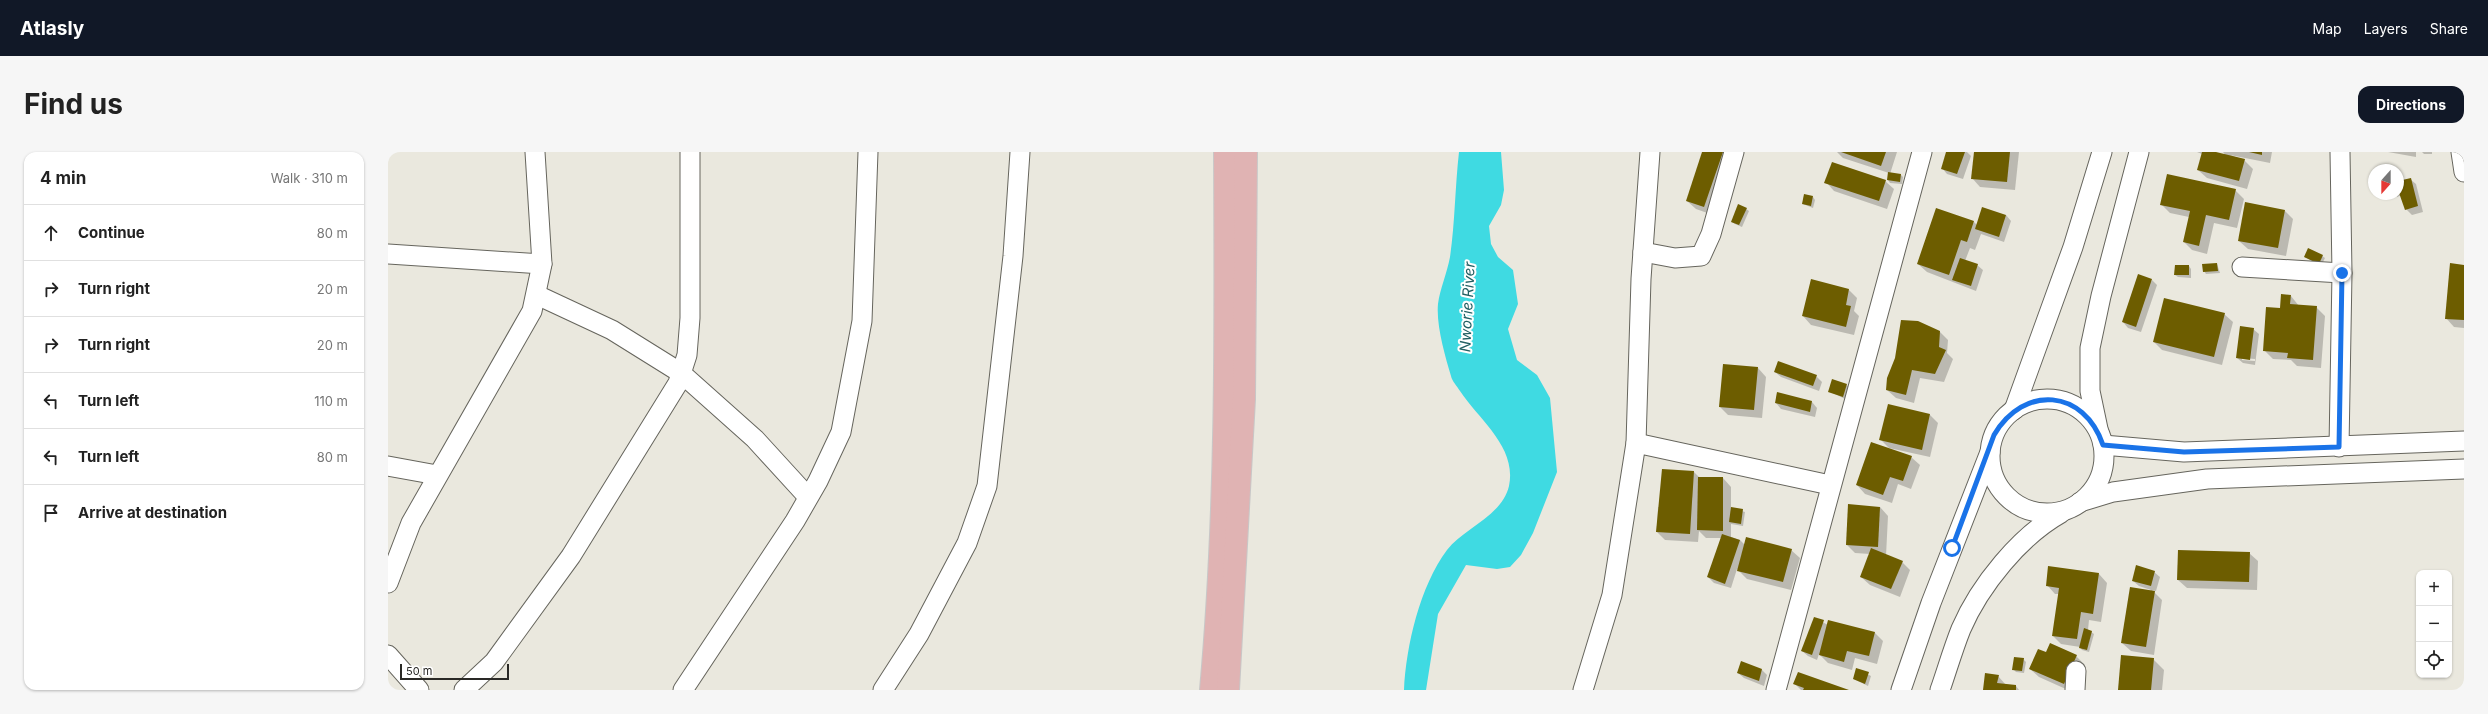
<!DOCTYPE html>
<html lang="en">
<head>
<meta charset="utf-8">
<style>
	:root { --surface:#fff; --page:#f6f6f6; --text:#222; --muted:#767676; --line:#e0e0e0; --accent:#111827 }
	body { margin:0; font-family:Inter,sans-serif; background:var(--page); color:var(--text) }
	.controls { position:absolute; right:12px; bottom:12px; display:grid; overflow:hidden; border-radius:8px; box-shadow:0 1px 3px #0004 }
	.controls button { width:36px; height:36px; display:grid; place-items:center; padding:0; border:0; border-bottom:1px solid var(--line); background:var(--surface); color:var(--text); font:20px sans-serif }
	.compass { position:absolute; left:1980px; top:12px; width:36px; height:36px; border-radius:50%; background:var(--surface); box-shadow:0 1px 3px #0004; rotate:201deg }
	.scale { position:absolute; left:12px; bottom:10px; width:109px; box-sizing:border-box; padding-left:4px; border:2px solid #2a2926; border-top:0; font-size:11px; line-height:14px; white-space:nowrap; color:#2a2926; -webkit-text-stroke:3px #fff; paint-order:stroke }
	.stop { position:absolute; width:12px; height:12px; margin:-9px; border:3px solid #1a73e8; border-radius:50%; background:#fff }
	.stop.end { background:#1a73e8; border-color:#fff; box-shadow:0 1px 4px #0008 }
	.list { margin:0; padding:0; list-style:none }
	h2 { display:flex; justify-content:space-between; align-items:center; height:52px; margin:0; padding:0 16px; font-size:17px }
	h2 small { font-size:13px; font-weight:400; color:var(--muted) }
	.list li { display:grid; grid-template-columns:26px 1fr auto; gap:12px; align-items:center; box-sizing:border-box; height:56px; padding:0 16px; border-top:1px solid var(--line) }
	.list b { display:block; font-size:15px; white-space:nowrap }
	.list em { font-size:13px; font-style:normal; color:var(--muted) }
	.icon { flex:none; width:22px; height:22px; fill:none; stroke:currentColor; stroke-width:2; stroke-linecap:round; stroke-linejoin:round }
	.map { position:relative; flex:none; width:2076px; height:538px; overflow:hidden; border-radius:12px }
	header { display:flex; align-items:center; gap:24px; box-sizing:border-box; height:56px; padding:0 20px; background:var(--accent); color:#fff }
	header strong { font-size:19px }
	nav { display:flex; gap:22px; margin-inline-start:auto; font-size:14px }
	.intro { display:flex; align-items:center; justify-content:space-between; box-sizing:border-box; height:96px; padding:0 24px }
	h1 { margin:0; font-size:28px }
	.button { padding:10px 18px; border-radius:12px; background:var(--accent); color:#fff; font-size:14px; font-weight:700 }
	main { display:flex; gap:24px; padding:0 24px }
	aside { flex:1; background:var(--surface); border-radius:12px; box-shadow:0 1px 3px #0004 }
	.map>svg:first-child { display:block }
	.water { fill:#3fdae2 }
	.shadow { fill:#0003; fill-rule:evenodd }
	.building { fill:#6d5d00 }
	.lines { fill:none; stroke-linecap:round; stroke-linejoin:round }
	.minor-casing { stroke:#66655d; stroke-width:21 }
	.major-casing { stroke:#c8c7c7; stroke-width:24 }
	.minor { stroke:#fff; stroke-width:19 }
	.major { stroke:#e0b3b3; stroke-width:22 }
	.route { stroke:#1a73e8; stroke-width:5 }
	.labels { text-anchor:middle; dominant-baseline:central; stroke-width:4; stroke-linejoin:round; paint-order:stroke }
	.water-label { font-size:15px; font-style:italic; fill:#236063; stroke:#fff }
</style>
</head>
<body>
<header>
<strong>Atlasly</strong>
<nav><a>Map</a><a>Layers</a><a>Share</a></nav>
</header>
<div class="intro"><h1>Find us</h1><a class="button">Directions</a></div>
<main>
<aside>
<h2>4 min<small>Walk · 310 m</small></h2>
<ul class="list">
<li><svg class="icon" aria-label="ahead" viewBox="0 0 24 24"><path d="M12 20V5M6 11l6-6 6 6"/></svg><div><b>Continue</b></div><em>80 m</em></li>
<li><svg class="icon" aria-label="right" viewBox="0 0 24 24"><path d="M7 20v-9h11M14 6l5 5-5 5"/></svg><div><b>Turn right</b></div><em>20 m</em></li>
<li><svg class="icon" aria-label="right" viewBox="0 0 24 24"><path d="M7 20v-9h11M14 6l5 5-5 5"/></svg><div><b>Turn right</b></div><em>20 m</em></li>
<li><svg class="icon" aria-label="left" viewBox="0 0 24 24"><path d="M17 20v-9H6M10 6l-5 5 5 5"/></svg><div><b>Turn left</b></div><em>110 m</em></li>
<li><svg class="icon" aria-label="left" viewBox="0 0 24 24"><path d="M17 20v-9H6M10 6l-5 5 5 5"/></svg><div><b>Turn left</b></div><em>80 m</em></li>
<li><svg class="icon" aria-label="arrive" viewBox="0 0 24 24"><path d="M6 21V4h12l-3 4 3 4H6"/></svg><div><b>Arrive at destination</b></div></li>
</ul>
</aside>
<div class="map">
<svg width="2076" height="538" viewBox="0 0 2076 538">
	<rect width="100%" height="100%" fill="#eae8de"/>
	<path class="water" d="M1071,0h42l3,38 -3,15 -12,21 2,18 7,13 15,13 5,34 -10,25 9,31 20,15 13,23 7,74 -24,61 -12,22 -11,12 -13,2 -31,-4 -28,49 -12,76h-22c2,-44 16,-104 43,-140 17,-22 55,-34 62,-64 8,-39 -29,-65 -49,-95 -3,-5 -8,-10 -9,-15 -6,-20 -15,-51 -13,-72 2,-15 9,-31 12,-47 5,-34 5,-70 9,-105z"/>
	<g class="shadow">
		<polygon points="1316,0 1346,0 1325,63 1308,57 1299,49"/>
		<polygon points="1449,0 1509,0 1502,22 1512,22 1515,25 1514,32 1502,31 1500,28 1501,21 1455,6"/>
		<polygon points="1559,0 1579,0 1583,4 1575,27 1559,22 1554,16"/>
		<polygon points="1587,0 1631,0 1627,38 1592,35 1584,26"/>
		<polygon points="1809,0 1824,0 1838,4 1835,0 1884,0 1882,11 1842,3 1856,8 1865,17 1859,37 1819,26 1810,18 1814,2"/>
		<polygon points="2000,0 2028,0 2028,5"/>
		<polygon points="2034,0 2044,0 2044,2 2036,2"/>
		<polygon points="2022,27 2028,32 2035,60 2024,63 2018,57 2014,43 2009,45 2007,42 2010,42 2010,30"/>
		<polygon points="1497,29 1506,37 1499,57 1446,39 1438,30"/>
		<polygon points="1847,38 1856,47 1849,76 1826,71 1819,102 1804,98 1796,90 1801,65 1782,61 1773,52"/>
		<polygon points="1425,45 1427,48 1425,56 1415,52"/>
		<polygon points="1358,57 1361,59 1354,75 1347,72 1344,70"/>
		<polygon points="1897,59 1905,67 1898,104 1860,97 1851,89"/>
		<polygon points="1618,63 1623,69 1616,90 1593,82 1587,98 1582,96 1577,109 1589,113 1595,118 1588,139 1539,120 1530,112 1586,70 1589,73"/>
		<polygon points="1934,104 1937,106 1933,114 1917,105"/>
		<polygon points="1829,112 1832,121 1818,122 1816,119"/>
		<polygon points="1801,114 1803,117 1803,126 1790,125 1787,123"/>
		<polygon points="2076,114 2076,176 2066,175 2058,166"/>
		<polygon points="1764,128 1769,133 1753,180 1740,176 1735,170"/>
		<polygon points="1423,129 1461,138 1469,146 1466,159 1471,164 1466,183 1423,173 1415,164"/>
		<polygon points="1903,144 1911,154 1928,155 1937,164 1933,216 1909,214 1903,208 1885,207 1876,198"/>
		<polygon points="1836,162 1845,170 1834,213 1774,198 1766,190"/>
		<path d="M1865,177l6,5 -4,31 -12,-2 -6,-5zM1854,206l13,1v2l-13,-1z"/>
		<polygon points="1552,180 1560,188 1559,201 1565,207 1556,230 1532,226 1526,251 1508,246 1499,238"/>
		<polygon points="1370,216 1378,225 1374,266 1340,263 1332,255"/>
		<polygon points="1387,220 1428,224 1434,230 1431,239 1393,225"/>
		<polygon points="1458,233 1461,235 1457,247 1441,239"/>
		<polygon points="1390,242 1424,250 1429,256 1427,265 1393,257 1388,251"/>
		<polygon points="1541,262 1550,271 1542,305 1501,296 1492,287"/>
		<polygon points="1523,305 1532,313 1523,337 1510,332 1504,351 1477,342 1469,333"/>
		<polygon points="1306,320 1312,326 1335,326 1343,335 1343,356 1357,360 1355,374 1343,372 1343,385 1352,388 1357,393 1403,398 1412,406 1403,438 1359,427 1349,417 1343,436 1326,431 1320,425 1334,386 1318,386 1311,379 1310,390 1277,388 1269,380 1270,355 1273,355"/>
		<polygon points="1492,355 1500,364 1498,404 1514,410 1522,418 1512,445 1482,433 1473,425 1482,402 1467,401 1459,393"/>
		<polygon points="1861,401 1870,409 1869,438 1799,436 1790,428"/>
		<polygon points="1766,420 1772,425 1768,439 1764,438 1774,448 1766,503 1743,499 1734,491 1763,438 1751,434 1745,429"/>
		<polygon points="1711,422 1719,431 1713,470 1701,468 1700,478 1706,482 1701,500 1694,498 1692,495 1673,492 1665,484 1671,442 1667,442 1659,433"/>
		<polygon points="1427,466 1440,473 1487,481 1495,489 1489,512 1467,506 1464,518 1440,511 1431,502 1429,508 1420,504 1414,499"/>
		<polygon points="1662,493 1688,504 1697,513 1686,538 1680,538 1651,525 1642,517 1658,502"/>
		<polygon points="1635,507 1638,510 1636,521 1628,520 1625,517"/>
		<polygon points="1765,507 1776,518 1774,538 1731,538"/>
		<polygon points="1354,511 1374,518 1379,523 1376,534 1356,526 1350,521"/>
		<polygon points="1469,517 1483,524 1480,534 1466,527"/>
		<polygon points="1610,524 1618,533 1628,534 1631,538 1596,538"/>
		<polygon points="1407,532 1458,538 1413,538"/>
	</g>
	<g class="building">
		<polygon points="1314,0 1335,0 1316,55 1298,49"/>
		<polygon points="1453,0 1498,0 1493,14"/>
		<polygon points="1558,0 1577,0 1569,22 1553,17"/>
		<polygon points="1586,0 1622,0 1619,30 1583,27"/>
		<polygon points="1814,0 1828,0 1857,7 1851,29 1809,18"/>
		<polygon points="1861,0 1874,0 1874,3"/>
		<polygon points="1444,10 1498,28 1491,49 1436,31"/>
		<polygon points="1500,20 1513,22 1512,30 1499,28"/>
		<polygon points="1779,22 1848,37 1841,68 1818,63 1811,94 1795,90 1802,59 1772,53"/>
		<polygon points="2023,26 2030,54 2017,58 2010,38 2010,29"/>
		<polygon points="1416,42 1425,44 1423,54 1414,52"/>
		<polygon points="1857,50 1897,58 1890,96 1850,89"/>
		<polygon points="1350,52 1359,56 1351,73 1343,70"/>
		<polygon points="1594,55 1618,63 1611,85 1587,77"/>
		<polygon points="1548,56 1586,69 1579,90 1573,88 1561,123 1529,112"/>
		<polygon points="1920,96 1935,103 1931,112 1916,105"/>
		<polygon points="1572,106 1590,112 1583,134 1564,128"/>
		<polygon points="1829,111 1830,119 1815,120 1814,112"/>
		<polygon points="2062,111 2076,113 2076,168 2057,167"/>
		<polygon points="1787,113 1801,113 1801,123 1786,123"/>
		<polygon points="1750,122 1764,127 1748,175 1734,170"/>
		<polygon points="1423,127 1461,137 1458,153 1463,154 1458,175 1414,164"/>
		<polygon points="1893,142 1903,143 1902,152 1929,154 1925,208 1899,206 1900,201 1875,199 1878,155 1892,156"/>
		<polygon points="1776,146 1837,161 1826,205 1765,190"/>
		<polygon points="1513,168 1530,169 1552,179 1551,195 1558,198 1547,222 1524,218 1518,243 1498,238 1499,226 1507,206"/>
		<polygon points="1852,174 1866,176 1862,208 1848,206"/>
		<polygon points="1390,209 1429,223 1425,234 1386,220"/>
		<polygon points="1335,212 1370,215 1366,258 1331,255"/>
		<polygon points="1444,227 1459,232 1455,245 1440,240"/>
		<polygon points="1389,240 1424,249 1422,260 1387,251"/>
		<polygon points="1500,252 1542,262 1534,298 1491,288"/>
		<polygon points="1483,290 1524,304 1515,329 1502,325 1495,343 1468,333"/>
		<polygon points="1274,317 1306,319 1302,382 1268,380"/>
		<polygon points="1310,325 1335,325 1335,379 1309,378"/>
		<polygon points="1460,352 1492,355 1490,395 1458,393"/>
		<polygon points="1343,355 1355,357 1353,372 1341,370"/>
		<polygon points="1334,382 1352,388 1337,432 1319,425"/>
		<polygon points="1358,385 1404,397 1395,430 1349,419"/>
		<polygon points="1483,396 1515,409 1503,437 1472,425"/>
		<polygon points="1790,398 1862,400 1861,430 1789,428"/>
		<polygon points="1748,413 1767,419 1763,434 1744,429"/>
		<polygon points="1660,414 1711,421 1705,462 1693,460 1689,487 1664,484 1671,436 1658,434"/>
		<polygon points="1742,435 1767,439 1758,495 1733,491"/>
		<polygon points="1426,465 1436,468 1424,503 1413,499"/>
		<polygon points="1440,468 1487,480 1481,504 1459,499 1456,510 1431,503"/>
		<polygon points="1696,476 1704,479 1699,498 1691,496"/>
		<polygon points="1662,491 1689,503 1676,532 1641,517 1650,497 1658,500"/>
		<polygon points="1733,503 1766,506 1763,538 1730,538"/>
		<polygon points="1626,505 1636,506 1634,519 1624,518"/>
		<polygon points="1353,509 1374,517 1371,529 1349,521"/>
		<polygon points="1468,516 1481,520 1477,532 1465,527"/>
		<polygon points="1410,520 1461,538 1415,538 1416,536 1405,532"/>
		<polygon points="1597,521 1611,523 1609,531 1628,533 1628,538 1595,538"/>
	</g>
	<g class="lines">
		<defs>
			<g id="minor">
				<polyline points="2073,0 2076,20"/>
				<polyline points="1255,100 1287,106 1313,104 1323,82 1346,0"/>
				<polyline points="0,102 154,112"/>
				<polyline points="1854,115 1954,121"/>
				<polyline points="149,143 224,178 293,221 367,287 420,345"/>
				<circle cx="1659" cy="304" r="57"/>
				<polyline points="1626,258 1685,95 1714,0"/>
				<polyline points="1710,277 1702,239 1702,196 1713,144 1751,0"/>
				<polyline points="1248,291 1253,127 1262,0"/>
				<polyline points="1715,293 1796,300 2076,289"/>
				<polyline points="1951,295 1954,121 1952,0"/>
				<polyline points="0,314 49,323"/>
				<polyline points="1692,350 1725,340 1819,327 2076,317"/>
				<polyline points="0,431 23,371 144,159 154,112 147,0"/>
				<polyline points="0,503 31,538"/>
				<polyline points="76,538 106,510 183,404 290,231 299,203 302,166 302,0"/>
				<polyline points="295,538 407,369 430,329 453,280 474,169 480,0"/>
				<polyline points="495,538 531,482 579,391 599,334 625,104 632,0"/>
				<polyline points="1195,538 1224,443 1248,291 1442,333"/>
				<polyline points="1388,538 1534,0"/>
				<polyline points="1513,538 1543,451 1602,300"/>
				<path d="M1552,538c7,-20 13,-41 21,-61 19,-44 59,-93 100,-116"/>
				<polyline points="1687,538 1688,519"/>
			</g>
			<g id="major">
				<path d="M823,538c16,-177 15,-360 14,-538"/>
				<polyline points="840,538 856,247 858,0"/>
			</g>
		</defs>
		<use href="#minor" class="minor-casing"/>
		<use href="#major" class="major-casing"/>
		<use href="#minor" class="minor"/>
		<use href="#major" class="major"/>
	</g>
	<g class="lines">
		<path class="route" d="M1564,396l42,-113c30,-51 90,-46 109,10l81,7 155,-5 3,-174"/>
	</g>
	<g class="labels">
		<g class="water-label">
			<text transform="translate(1079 155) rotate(-87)">Nworie River</text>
		</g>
	</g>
</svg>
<div class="controls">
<button>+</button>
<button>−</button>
<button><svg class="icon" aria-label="locate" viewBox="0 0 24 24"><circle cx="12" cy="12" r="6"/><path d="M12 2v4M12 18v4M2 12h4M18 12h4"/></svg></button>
</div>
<svg class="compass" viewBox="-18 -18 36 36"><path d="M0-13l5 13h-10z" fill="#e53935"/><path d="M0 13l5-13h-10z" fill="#767676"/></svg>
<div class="scale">50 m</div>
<div class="stop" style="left:1564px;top:396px"></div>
<div class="stop end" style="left:1954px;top:121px"></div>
</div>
</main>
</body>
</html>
